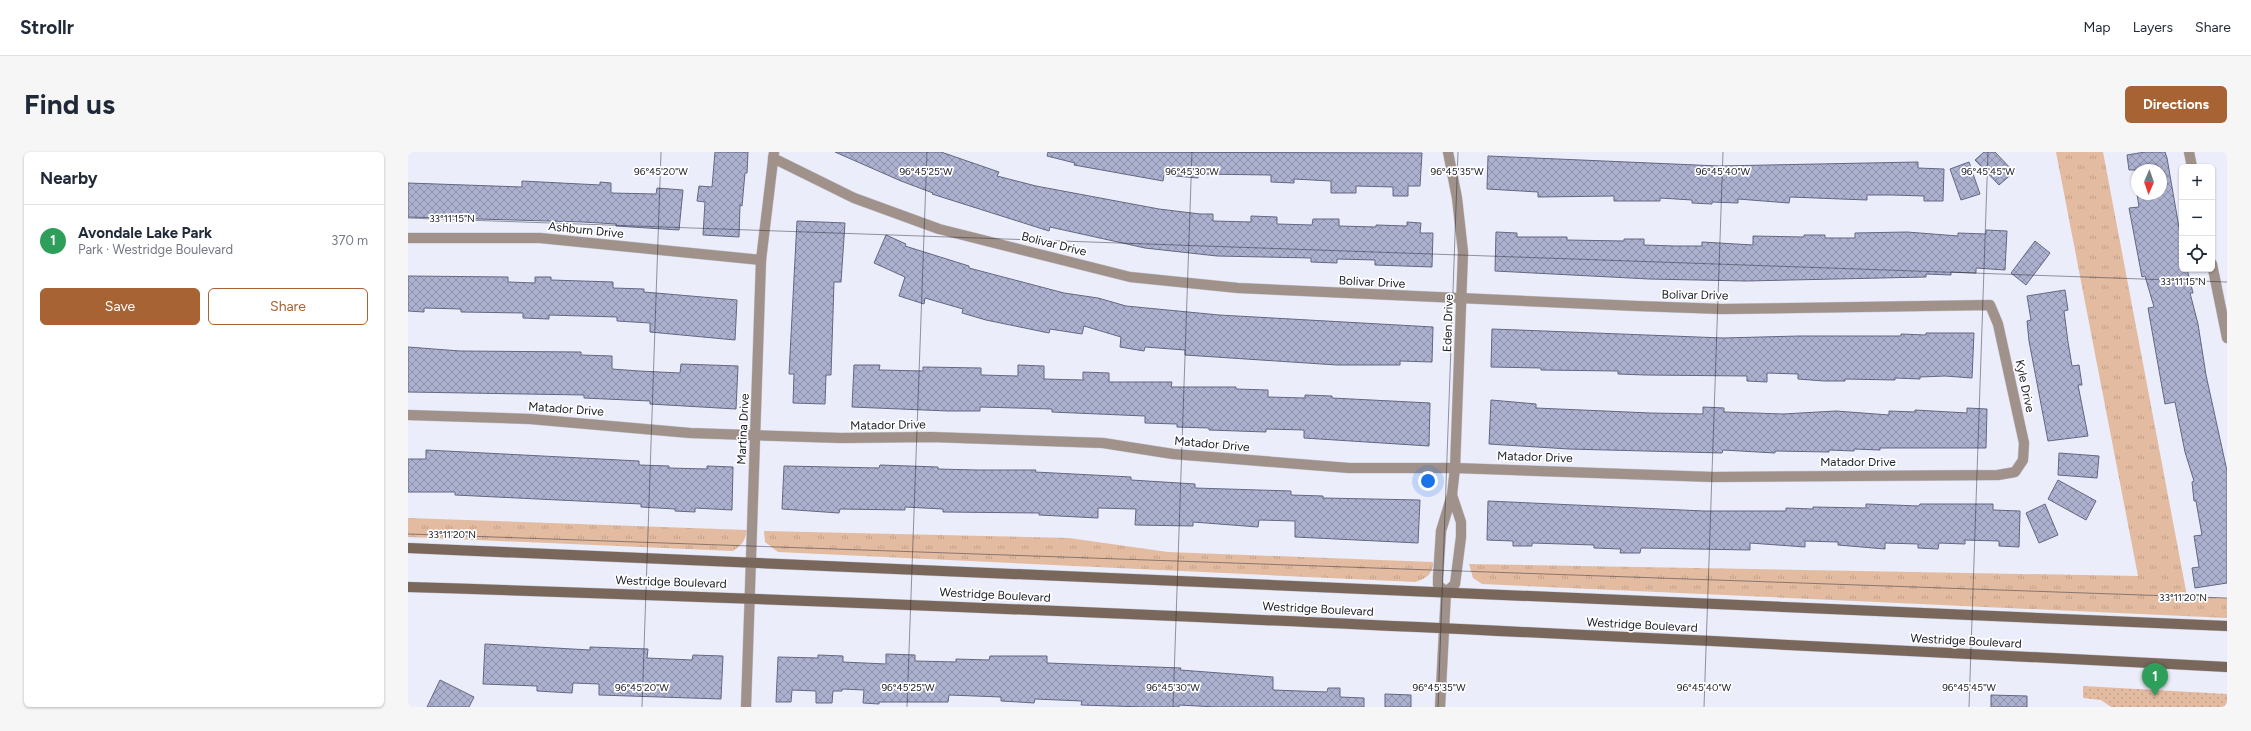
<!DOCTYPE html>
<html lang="en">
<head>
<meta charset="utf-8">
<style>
	:root { --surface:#fff; --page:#f6f6f7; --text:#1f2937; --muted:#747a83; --line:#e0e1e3; --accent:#a76333 }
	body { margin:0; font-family:Figtree,sans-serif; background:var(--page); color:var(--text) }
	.controls { position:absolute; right:12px; top:12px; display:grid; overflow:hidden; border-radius:6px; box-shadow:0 1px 3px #0004 }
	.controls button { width:36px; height:36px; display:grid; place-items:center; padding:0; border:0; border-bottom:1px solid var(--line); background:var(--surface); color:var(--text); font:20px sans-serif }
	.compass { position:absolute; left:1723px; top:12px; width:36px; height:36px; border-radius:50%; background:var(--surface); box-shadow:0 1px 3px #0004; rotate:182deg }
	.you { position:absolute; left:1020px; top:329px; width:14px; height:14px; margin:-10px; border:3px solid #fff; border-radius:50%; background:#1a73e8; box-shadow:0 0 0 6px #1a73e833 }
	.badge { display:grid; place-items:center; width:26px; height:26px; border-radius:50%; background:var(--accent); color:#fff; font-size:13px; font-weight:700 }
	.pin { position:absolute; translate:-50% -33px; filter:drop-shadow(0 1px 2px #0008) }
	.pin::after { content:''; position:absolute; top:21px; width:14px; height:12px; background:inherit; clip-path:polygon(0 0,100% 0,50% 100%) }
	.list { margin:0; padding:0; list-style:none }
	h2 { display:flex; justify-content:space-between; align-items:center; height:52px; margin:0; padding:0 16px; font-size:17px }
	h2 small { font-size:13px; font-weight:400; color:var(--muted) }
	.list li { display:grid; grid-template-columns:26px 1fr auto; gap:12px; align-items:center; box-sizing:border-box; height:72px; padding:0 16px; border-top:1px solid var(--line) }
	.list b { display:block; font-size:15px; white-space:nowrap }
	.list p { margin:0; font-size:13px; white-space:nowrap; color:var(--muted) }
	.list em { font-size:13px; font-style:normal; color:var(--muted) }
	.actions { display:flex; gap:8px; padding:12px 16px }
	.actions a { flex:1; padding:9px 0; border:1px solid var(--accent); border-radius:6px; text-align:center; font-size:14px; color:var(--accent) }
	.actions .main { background:var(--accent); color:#fff }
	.icon { flex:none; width:22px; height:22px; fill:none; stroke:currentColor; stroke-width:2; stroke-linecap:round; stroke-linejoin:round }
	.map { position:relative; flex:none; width:1819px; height:555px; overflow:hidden; border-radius:6px }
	header { display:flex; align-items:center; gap:24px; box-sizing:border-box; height:56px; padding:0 20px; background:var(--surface); border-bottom:1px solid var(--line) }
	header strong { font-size:19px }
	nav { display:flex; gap:22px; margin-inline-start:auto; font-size:14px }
	.intro { display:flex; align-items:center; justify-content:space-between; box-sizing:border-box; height:96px; padding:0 24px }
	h1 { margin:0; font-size:28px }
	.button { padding:10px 18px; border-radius:6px; background:var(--accent); color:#fff; font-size:14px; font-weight:700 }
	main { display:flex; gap:24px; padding:0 24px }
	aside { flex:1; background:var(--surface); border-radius:6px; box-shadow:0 1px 3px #0004 }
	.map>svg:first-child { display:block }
	.grass { fill:url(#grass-tufts) }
	.park { fill:url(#park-dots) }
	.building { fill:url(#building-cross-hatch); stroke:#636783 }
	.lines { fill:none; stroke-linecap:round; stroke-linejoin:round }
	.minor-casing { stroke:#c6c8d5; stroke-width:11 }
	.tertiary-casing { stroke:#c6c8d5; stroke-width:11 }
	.secondary-casing { stroke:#c6c8d5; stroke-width:11 }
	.minor { stroke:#a0928a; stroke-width:10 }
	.tertiary { stroke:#a0928a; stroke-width:10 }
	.secondary { stroke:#7a675b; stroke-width:10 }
	.ticks { fill:none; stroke:#20212d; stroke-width:1; stroke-opacity:0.45 }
	.labels { text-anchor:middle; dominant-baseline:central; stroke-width:3.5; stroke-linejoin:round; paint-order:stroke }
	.street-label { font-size:12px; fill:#20212d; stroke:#fff }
	.ticks-label { font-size:10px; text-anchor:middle; fill:#20212d; stroke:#fff; stroke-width:3.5; stroke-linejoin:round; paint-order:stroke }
</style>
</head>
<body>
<header>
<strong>Strollr</strong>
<nav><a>Map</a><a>Layers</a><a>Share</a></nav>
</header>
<div class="intro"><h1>Find us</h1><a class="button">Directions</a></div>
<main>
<aside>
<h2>Nearby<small></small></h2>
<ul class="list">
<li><span class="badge" style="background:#2e9e5b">1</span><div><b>Avondale Lake Park</b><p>Park · Westridge Boulevard</p></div><em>370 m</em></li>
</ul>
<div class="actions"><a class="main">Save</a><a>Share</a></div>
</aside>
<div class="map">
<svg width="1819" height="555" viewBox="0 0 1819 555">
	<defs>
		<pattern id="grass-tufts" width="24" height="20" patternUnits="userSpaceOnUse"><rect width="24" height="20" fill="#e3bba1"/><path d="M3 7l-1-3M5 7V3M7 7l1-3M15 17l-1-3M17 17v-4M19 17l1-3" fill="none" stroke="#c2a08b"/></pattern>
		<pattern id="park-dots" width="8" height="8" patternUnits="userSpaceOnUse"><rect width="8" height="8" fill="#e3bba1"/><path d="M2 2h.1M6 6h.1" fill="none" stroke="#c2a08b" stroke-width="1.8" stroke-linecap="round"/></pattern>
		<pattern id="building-cross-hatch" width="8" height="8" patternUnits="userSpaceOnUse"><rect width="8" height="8" fill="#adb1d0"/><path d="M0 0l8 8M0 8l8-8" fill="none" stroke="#8c90a9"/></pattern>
	</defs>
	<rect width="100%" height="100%" fill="#ebedfa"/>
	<g class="grass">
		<polygon points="1648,0 1695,0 1779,444 1819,446 1819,466 1074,432 1065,426 1061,412 1730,424"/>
		<path d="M0,366l339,12c-2,11 -5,15 -14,21l-325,-14z"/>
		<path d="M356,379l305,7 99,14 265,10c0,12 -7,17 -18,20l-637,-30 -13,-10z"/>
	</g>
	<polygon class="park" points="1675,534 1819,542 1819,555 1703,555 1693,548 1675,546"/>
	<g class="building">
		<polygon points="307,0 340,0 339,21 337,21 334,54 332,53 331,85 295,83 297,50 289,49 291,34 304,35"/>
		<polygon points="427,0 533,0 591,20 589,24 628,34 751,57 792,62 805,62 805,69 843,70 843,64 869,65 869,72 904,73 905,67 931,67 931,74 968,75 968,73 999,74 999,70 1013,71 1012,81 1025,81 1024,115 967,113 967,108 929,107 929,111 903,110 903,106 809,104 737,96 642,75 641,79 524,42 525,41 493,29"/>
		<polygon points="640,0 1014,1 1012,34 1000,34 1000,44 985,44 985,35 948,34 948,41 923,41 923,29 886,27 886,31 863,30 863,23 790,22 790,26 756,23 755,29 666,13 667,11 639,4"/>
		<polygon points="1576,0 1587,0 1606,20 1591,33 1567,8"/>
		<polygon points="1737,0 1757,0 1759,6 1774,93 1774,117 1779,117 1785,141 1782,141 1790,172 1798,223 1819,319 1819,431 1787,436 1784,416 1791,415 1786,384 1794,383 1788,349 1786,349 1784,330 1786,329 1777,300 1767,250 1757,252 1740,156 1746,155 1737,124 1734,125 1721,56 1731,55 1729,42 1753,42 1753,18 1721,18 1719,3"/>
		<polygon points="1080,4 1311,14 1510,10 1510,16 1536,17 1535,49 1516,49 1516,44 1484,43 1459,43 1459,48 1382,45 1381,51 1330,47 1330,51 1304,50 1304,52 1284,51 1284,48 1252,46 1252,49 1206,49 1206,44 1130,45 1130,40 1079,37"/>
		<polygon points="1561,10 1572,42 1553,48 1542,17"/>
		<polygon points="114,29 192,33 192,30 203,31 203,41 248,42 249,36 275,38 271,78 208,74 208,72 175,70 0,65 0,31 114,35"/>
		<polygon points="389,69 437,71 433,130 426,130 423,223 418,223 417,252 385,251 386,222 381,222"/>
		<polygon points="1578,78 1599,79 1597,118 1568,116 1568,121 1543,120 1543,123 1518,122 1518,125 1338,129 1241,127 1087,119 1088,80 1109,81 1109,85 1159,85 1159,88 1216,89 1216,87 1236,87 1236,93 1267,94 1294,94 1294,90 1345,93 1345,84 1396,85 1396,83 1417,83 1417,86 1447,86 1447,81 1499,80 1550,84 1550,81 1578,82"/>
		<polygon points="478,83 498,92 497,94 561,114 561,116 656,141 690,146 718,154 811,163 1025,175 1024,210 992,209 992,213 929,213 777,203 777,198 737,195 736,199 712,195 713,185 676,174 674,182 642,177 641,181 578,168 554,161 555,157 517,146 516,152 491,144 497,125 466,111"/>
		<polygon points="1627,89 1642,101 1618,133 1603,121"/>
		<polygon points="0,124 100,125 100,130 127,131 127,125 143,125 143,128 205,130 205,136 236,137 236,140 329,148 327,188 242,180 242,171 209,169 209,165 141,163 141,167 115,166 115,161 53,160 53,157 16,156 16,160 0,159"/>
		<polygon points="1657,138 1660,158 1656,159 1660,190 1664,214 1671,213 1674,233 1670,233 1680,284 1640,289 1621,189 1619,169 1623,168 1619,144"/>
		<polygon points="1084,177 1315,186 1391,184 1493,184 1493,182 1518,183 1518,181 1566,181 1564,226 1537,224 1512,225 1512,227 1487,226 1487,228 1437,227 1437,229 1416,229 1390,227 1390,222 1359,221 1359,230 1339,229 1339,224 1237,223 1210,222 1210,219 1133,218 1133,216 1083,215"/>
		<polygon points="0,195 52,199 173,200 173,203 204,204 204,217 231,219 272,221 273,212 330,214 328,257 242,252 242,249 176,246 176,243 0,240"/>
		<polygon points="446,213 472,213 471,218 515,219 515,215 573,216 573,223 610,224 610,213 636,214 636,227 675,228 675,220 701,221 701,230 764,230 763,235 828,235 828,237 860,238 860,245 897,246 897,243 924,244 924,246 1022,251 1021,294 896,286 896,278 858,277 858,280 801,278 801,276 769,275 769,272 737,271 737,264 644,260 644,257 572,255 572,259 540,259 444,255"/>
		<polygon points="1083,248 1128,252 1128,256 1242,261 1295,262 1295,255 1316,256 1316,260 1375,262 1428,259 1481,263 1481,259 1507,260 1507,258 1559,261 1559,256 1579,257 1578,296 1472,296 1472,298 1446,297 1446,299 1421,298 1421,300 1367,299 1367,301 1315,298 1314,301 1161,297 1081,292"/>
		<polygon points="18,298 231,309 231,313 261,314 261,316 299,317 299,314 325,315 324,358 287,356 287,360 267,359 267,357 233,355 233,352 47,343 47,340 0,340 0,307 18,307"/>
		<polygon points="1651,301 1691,304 1689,326 1650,323"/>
		<polygon points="472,313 530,315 530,317 569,318 628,318 627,320 723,325 723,328 787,332 787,336 883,339 883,343 915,344 915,346 1012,348 1010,391 887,385 887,369 851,368 850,375 785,370 785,374 727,373 728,357 690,356 690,366 631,363 631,361 535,360 535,357 497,355 497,358 432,357 431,361 374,357 376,314 471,316"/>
		<polygon points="1650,328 1688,349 1678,368 1640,347"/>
		<polygon points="1080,349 1296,359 1378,359 1378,356 1405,357 1405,355 1458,356 1458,352 1511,354 1512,352 1585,352 1585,358 1612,359 1611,395 1591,394 1591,389 1557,388 1557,392 1531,391 1530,397 1510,396 1510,392 1477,391 1477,397 1430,393 1430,390 1397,389 1397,395 1342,391 1342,398 1233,396 1232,401 1212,401 1213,397 1186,396 1186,393 1124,391 1124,394 1105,394 1105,389 1079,388"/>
		<polygon points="1637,352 1650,383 1631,391 1618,361"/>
		<polygon points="77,492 182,498 182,495 240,497 239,506 284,508 285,503 315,504 313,547 191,543 191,532 165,531 164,541 129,539 129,534 75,532"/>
		<polygon points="478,502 507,503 507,509 548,510 548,507 581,508 582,504 639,504 639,511 773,516 772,518 865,525 865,538 919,540 920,536 932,536 932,545 956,546 956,555 808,555 771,553 771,555 737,555 673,553 674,549 627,547 626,551 611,550 593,549 593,545 541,543 540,550 471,550 471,552 455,551 456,538 434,537 434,539 425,539 424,551 408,551 408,539 384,538 383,550 368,550 370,505 410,506 410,503 435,504 435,510 478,512"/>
		<polygon points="32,528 66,545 61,555 19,555"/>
		<polygon points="977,542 1003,543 1003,555 977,555"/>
		<polygon points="1583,543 1619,544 1619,555 1583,555"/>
	</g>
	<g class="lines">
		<defs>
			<g id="minor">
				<polyline points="1781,0 1784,15"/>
				<polyline points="0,86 132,86 353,108"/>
				<polyline points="1804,112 1819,186"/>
				<polyline points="0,263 122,267 282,281 433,286 523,285 695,291 765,302 941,316 1047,316 1305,325 1590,323 1607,320 1615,308 1616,291 1590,172 1582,153 1314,157 1229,154 830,136 722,125 531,77 446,46 365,6"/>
				<polyline points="338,555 353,108 366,0"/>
			</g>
			<g id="tertiary">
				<polyline points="1038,440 1030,433 1030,426 1033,379 1044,343 1047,316 1055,100 1049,46 1040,0"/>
				<polyline points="1032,555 1038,440 1047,432 1053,385 1053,370 1044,343"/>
			</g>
			<g id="secondary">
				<polyline points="0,396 1819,474"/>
				<path d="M0,435c607,19 1213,49 1819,80"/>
			</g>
		</defs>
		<use href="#minor" class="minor-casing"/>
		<use href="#tertiary" class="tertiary-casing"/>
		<use href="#secondary" class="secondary-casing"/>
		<use href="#minor" class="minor"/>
		<use href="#tertiary" class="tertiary"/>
		<use href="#secondary" class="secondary"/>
	</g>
	<path class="ticks" d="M0,66l1819,64M0,382l1819,64M234,555l19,-555M499,555l20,-555M765,555l19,-555M1030,555l20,-555M1296,555l19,-555M1561,555l19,-555"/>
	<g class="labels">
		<g class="street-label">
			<text transform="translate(178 78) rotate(6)">Ashburn Drive</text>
			<text transform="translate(646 92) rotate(14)">Bolivar Drive</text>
			<text transform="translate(964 130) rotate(3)">Bolivar Drive</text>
			<text transform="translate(1287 143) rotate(1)">Bolivar Drive</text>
			<text transform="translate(1040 171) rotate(-88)">Eden Drive</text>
			<text transform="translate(1617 234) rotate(78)">Kyle Drive</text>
			<text transform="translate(158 257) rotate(4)">Matador Drive</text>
			<text transform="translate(480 273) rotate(-1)">Matador Drive</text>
			<text transform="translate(335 277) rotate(-87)">Martina Drive</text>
			<text transform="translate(804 292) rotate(5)">Matador Drive</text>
			<text transform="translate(1127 305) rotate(2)">Matador Drive</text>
			<text x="1450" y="310">Matador Drive</text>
			<text transform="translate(263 430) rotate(2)">Westridge Boulevard</text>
			<text transform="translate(587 443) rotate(3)">Westridge Boulevard</text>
			<text transform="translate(910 457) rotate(3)">Westridge Boulevard</text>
			<text transform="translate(1234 473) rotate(3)">Westridge Boulevard</text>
			<text transform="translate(1558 489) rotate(3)">Westridge Boulevard</text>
		</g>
	</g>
	<g class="ticks-label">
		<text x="253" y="23">96°45'20"W</text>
		<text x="518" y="23">96°45'25"W</text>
		<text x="784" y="23">96°45'30"W</text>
		<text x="1049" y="23">96°45'35"W</text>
		<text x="1315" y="23">96°45'40"W</text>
		<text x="1580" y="23">96°45'45"W</text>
		<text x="44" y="70">33°11'15"N</text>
		<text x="1775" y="133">33°11'15"N</text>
		<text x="44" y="386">33°11'20"N</text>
		<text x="1775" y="449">33°11'20"N</text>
		<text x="234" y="539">96°45'20"W</text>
		<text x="500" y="539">96°45'25"W</text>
		<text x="765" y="539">96°45'30"W</text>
		<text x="1031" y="539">96°45'35"W</text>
		<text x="1296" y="539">96°45'40"W</text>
		<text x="1561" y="539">96°45'45"W</text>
	</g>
</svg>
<div class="controls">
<button>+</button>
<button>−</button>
<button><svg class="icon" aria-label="locate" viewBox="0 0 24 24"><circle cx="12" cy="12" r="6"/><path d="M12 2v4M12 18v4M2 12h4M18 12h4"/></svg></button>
</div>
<svg class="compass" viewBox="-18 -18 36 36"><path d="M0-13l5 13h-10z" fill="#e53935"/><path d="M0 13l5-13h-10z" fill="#747a83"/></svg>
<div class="you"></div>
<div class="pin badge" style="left:1747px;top:544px;background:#2e9e5b">1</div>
</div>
</main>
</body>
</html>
